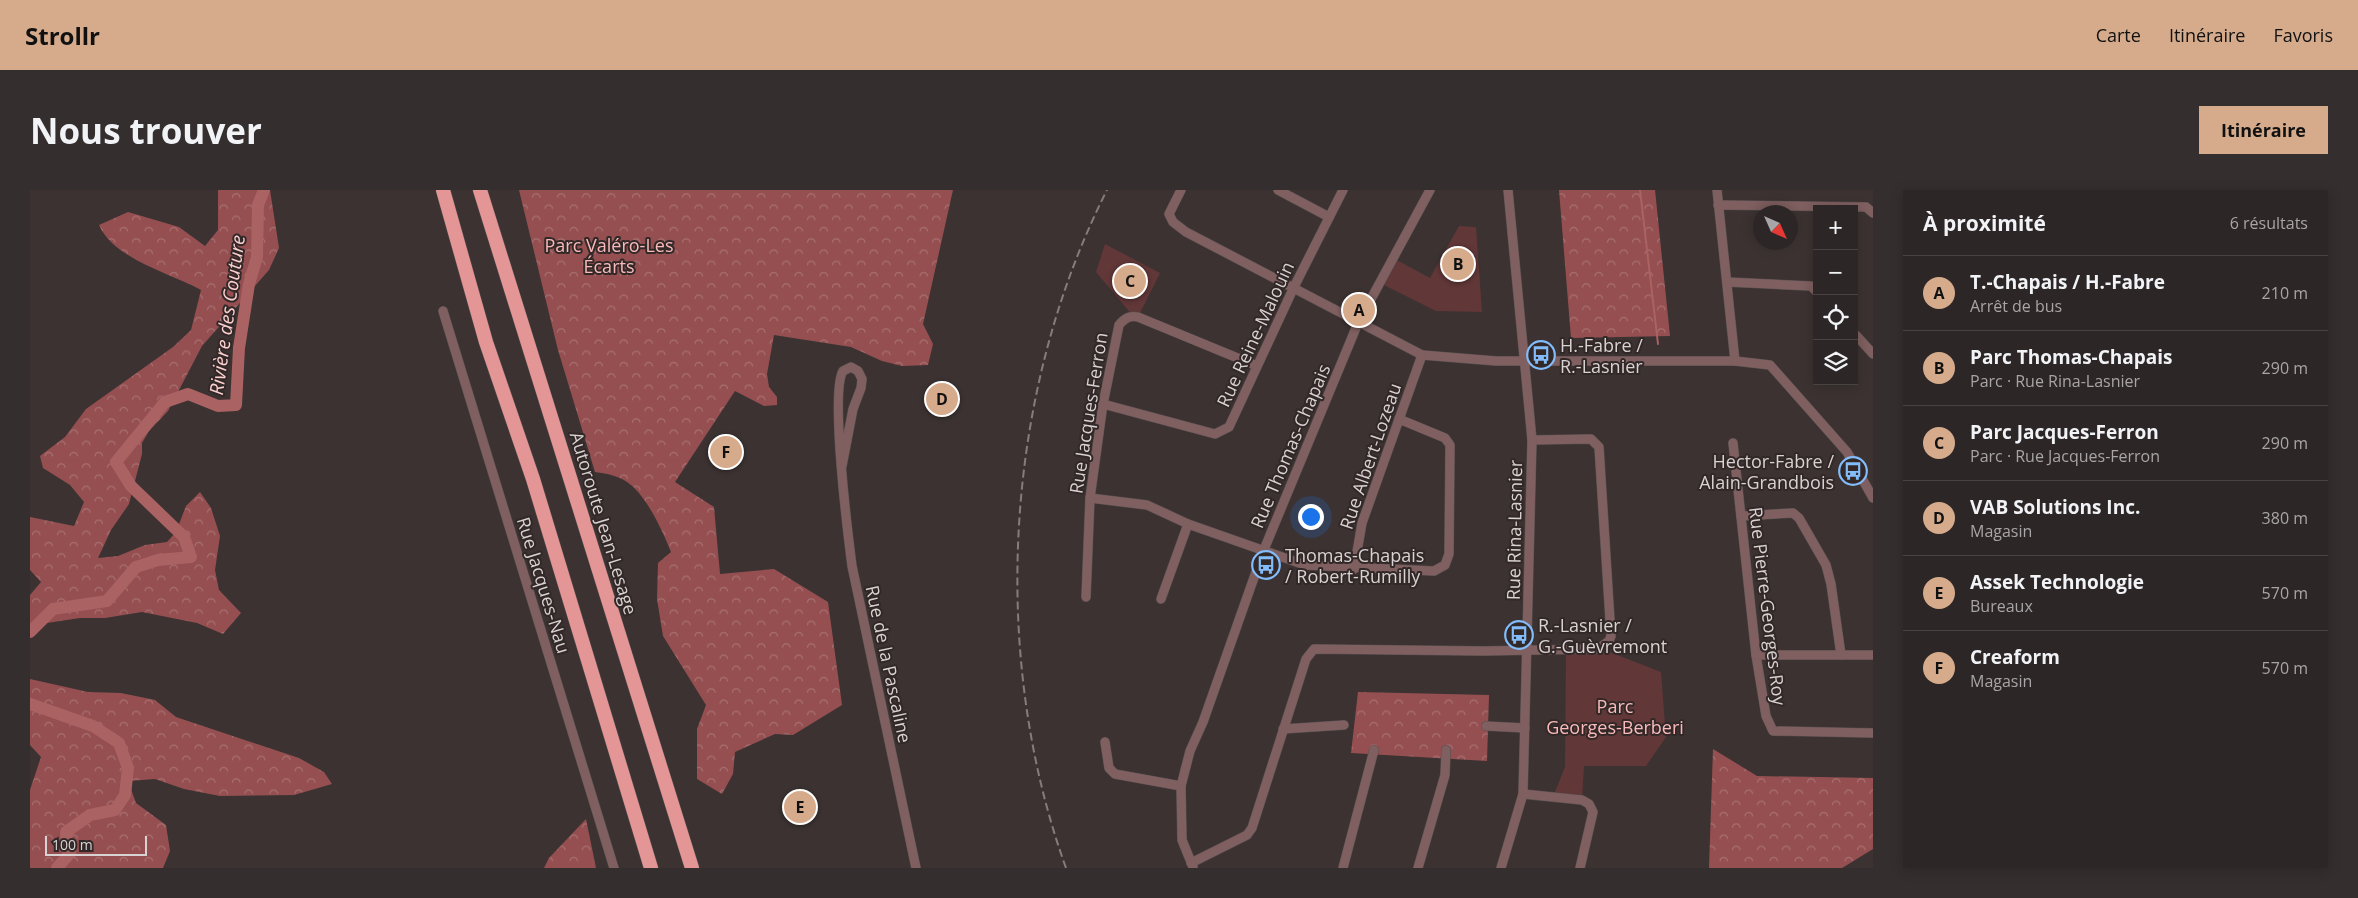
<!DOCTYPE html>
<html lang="fr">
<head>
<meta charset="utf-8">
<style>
	:root { --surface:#2d2626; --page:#352e2e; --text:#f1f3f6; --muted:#a7a5a7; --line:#484343; --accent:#d6ab8b }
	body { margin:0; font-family:"Open Sans",sans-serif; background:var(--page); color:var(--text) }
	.controls { position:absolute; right:15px; top:15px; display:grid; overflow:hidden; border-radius:0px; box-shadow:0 2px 12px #0003 }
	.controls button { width:45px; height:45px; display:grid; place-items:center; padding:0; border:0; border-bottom:1px solid var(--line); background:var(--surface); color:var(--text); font:25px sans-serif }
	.compass { position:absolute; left:1723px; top:15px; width:45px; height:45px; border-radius:50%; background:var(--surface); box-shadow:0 2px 12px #0003; rotate:135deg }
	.scale { position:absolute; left:15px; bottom:12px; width:102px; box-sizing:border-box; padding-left:5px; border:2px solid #d9d2d2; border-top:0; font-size:14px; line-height:18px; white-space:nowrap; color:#d9d2d2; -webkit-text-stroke:4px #322828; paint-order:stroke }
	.you { position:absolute; left:1280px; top:326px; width:18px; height:18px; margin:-12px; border:4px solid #fff; border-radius:50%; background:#1a73e8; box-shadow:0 0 0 8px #1a73e833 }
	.badge { display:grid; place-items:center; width:32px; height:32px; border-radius:50%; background:var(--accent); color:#111; font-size:16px; font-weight:700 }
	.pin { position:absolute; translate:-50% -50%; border:2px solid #fff; box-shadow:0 1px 5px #0006 }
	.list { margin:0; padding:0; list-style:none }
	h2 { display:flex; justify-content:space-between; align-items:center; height:65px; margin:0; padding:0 20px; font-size:21px }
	h2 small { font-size:16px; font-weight:400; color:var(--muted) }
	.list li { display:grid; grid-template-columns:32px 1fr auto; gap:15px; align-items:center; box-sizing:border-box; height:75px; padding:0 20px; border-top:1px solid var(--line) }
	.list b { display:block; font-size:19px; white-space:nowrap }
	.list p { margin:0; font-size:16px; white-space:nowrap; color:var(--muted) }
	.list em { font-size:16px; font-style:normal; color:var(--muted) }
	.icon { flex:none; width:28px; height:28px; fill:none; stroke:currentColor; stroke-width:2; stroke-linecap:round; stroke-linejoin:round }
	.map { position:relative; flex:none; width:1843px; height:678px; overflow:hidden; border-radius:0px }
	header { display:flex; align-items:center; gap:30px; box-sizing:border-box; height:70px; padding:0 25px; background:var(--accent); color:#111 }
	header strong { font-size:24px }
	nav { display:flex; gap:28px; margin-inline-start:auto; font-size:18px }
	.intro { display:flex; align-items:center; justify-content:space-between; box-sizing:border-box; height:120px; padding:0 30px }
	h1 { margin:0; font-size:35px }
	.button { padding:12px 22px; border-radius:0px; background:var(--accent); color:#111; font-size:18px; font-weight:700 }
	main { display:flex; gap:30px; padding:0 30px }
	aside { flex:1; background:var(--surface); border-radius:0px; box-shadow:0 2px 12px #0003 }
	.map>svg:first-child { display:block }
	.green { fill:#613738 }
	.forest { fill:url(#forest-crowns) }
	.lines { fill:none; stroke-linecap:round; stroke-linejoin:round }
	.stream { stroke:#aa6263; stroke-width:2 }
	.river { stroke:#aa6263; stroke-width:12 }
	.minor-casing { stroke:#584f4f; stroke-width:10 }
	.highway-casing { stroke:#584f4f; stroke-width:15 }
	.minor { stroke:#7f5f5f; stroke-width:9 }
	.highway { stroke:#e49697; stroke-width:14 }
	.rail { stroke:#857c7c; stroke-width:2; stroke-dasharray:8 4; stroke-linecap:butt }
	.labels { text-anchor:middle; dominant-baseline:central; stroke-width:4; stroke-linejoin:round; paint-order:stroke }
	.park-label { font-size:18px; fill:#fababa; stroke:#322828 }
	.street-label { font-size:18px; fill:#d9d2d2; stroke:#322828 }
	.poi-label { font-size:18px; fill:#d9d2d2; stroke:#322828; text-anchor:start }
	.water-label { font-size:19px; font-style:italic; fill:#fdd1d0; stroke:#322828 }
</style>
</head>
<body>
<header>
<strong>Strollr</strong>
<nav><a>Carte</a><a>Itinéraire</a><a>Favoris</a></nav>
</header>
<div class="intro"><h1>Nous trouver</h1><a class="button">Itinéraire</a></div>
<main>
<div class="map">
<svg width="1843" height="678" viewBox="0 0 1843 678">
	<defs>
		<pattern id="forest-crowns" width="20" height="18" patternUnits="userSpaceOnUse" patternTransform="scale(1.25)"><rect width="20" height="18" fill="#954f51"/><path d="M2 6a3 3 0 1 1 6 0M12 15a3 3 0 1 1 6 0" fill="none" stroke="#a87071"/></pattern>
	</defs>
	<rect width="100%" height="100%" fill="#3c3232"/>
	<g class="green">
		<polygon points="1429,36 1446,37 1452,122 1406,121 1350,93 1363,68 1400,88"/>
		<polygon points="1075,54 1130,83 1108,127 1103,126 1066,82"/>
		<polygon points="1575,456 1577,461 1631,482 1636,547 1616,576 1554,576 1552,610 1523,607 1535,577 1536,459"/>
	</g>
	<g class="forest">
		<path d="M188,0h52l9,58 -10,22 -67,76 -34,65 -19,20 -7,12v11l-13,50 -18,26 -13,28 20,-2 27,-11 22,-3 9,-10 10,-26 14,-14 11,16 9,28 -5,34 4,20 22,23 -18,21 -26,-11 -55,-11 -37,6h-25l-40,6 -10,11v-40l11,-13 -11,-12v-53l44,9 10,-24 -14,-17 -27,-17 -3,-12 25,-19 21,-28 87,-62 18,-17 10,-40c-31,-17 -87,-31 -102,-65l29,-13 51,15 26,19 13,-16z"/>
		<path d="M489,0h434l-30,134 10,20 -5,21 -26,1 -20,-5 -31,-14 -77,-12 -7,39 2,13 8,10v8l-13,1 -29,-15 -60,91 39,25 6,67 54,-5 54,33 14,103 -49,30 -18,-1 -40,18 -2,22 -11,20 -25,-15v-50l9,-24 -43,-69 -6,-37 1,-36 13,-11c-8,-20 -23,-53 -40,-67 -10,-9 -23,-11 -36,-13l-37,-122z"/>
		<polygon points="1529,0 1625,0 1640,146 1541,148"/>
		<polygon points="0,489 58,502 91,503 125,510 146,527 269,568 294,582 302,594 264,605 190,606 154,599 125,589 98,591 106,613 136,635 140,661 133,678 0,678 0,600 11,567 0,555"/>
		<polygon points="1328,502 1459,505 1457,571 1321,563"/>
		<polygon points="1683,559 1727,586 1843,588 1843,659 1812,678 1679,678"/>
		<polygon points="556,629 566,678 514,678 519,668"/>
	</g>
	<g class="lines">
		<polyline class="stream" points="1610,0 1628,154"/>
		<g class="river">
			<polyline points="0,442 23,419 77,411 106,377 128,370 161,367 154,347 101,296 86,272 135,212 158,204 188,216 206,215 209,158 219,94 227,67 228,15 234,0"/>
			<polyline points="0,514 63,536 89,553 98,578 95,605 85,620 60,625 36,642 37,656 40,663 27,678"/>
		</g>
		<defs>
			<g id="minor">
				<polyline points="1151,0 1139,24 1143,32 1156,42 1392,165 1466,171 1705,171 1740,175 1817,262 1843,308"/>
				<polyline points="1248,0 1299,27"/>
				<polyline points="1687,0 1705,171"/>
				<polyline points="1688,15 1836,17 1843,23"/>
				<polyline points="1697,92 1781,96 1787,102"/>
				<polyline points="413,121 584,678"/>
				<polyline points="1824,143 1843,164"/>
				<polyline points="1073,214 1185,244 1199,237 1264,97 1313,0"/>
				<polyline points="1703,253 1726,465 1736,526 1743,541 1843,543"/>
				<path d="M812,276l11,-57 8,-21 1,-9 -4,-8 -7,-4 -8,4c-13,21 5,164 9,195l64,302"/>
				<polyline points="1060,308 1117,315 1158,334 1275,375 1404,381 1415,375 1419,364 1420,255 1415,248 1369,229"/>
				<polyline points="1711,326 1763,323 1769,328 1796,375 1801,394 1811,465"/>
				<polyline points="1324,379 1332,333 1392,165"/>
				<path d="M1056,407l4,-99 13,-94 16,-79c6,-7 11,-10 19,-8l119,49"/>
				<polyline points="1131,409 1158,334"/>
				<polyline points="1726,465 1843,465"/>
				<polyline points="1456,536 1495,538"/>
				<polyline points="1253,539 1314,535"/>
				<polyline points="1075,552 1079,578 1085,584 1151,596"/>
				<polyline points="1493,604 1552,610 1559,614 1563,622 1550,678"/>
				<polyline points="1161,673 1217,645 1222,638 1276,469 1284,459 1454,461 1568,459 1579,451 1581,446 1569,257 1561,249 1502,250"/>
				<polyline points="1163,677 1152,650 1151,596 1160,561 1173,532 1233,362 1328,133 1400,0"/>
				<polyline points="1313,678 1344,560"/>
				<polyline points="1388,678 1415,585 1416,560"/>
				<polyline points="1471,678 1493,604 1502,250 1478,0"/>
			</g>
			<g id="highway">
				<polyline points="413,0 456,152 503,289 621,678"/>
				<polyline points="450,0 662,678"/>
			</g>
		</defs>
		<use href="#minor" class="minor-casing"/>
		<use href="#highway" class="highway-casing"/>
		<use href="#minor" class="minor"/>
		<use href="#highway" class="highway"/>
		<path class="rail" d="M1036,678c-77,-214 -62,-475 41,-678"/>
	</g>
	<defs>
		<symbol id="bus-ring" viewBox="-11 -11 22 22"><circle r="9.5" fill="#322828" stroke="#82bcfa" stroke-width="1.5"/><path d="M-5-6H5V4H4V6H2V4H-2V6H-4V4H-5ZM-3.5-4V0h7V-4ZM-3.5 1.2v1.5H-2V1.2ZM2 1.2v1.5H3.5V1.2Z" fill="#82bcfa"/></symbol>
	</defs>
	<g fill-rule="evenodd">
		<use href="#bus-ring" x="1495" y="149" width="32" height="32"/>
		<use href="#bus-ring" x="1807" y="265" width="32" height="32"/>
		<use href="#bus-ring" x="1220" y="359" width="32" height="32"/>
		<use href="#bus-ring" x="1473" y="429" width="32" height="32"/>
	</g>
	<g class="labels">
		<g class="park-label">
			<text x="579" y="55">Parc Valéro-Les<tspan x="579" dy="21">Écarts</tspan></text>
			<text x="1585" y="516">Parc<tspan x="1585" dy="21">Georges-Berberi</tspan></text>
		</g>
		<g class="street-label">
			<text transform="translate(1225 144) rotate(-65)">Rue Reine-Malouin</text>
			<text transform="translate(1058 223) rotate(-81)">Rue Jacques-Ferron</text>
			<text transform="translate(1260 256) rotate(-67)">Rue Thomas-Chapais</text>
			<text transform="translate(1340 266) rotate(-71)">Rue Albert-Lozeau</text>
			<text transform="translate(574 333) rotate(73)">Autoroute Jean-Lesage</text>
			<text transform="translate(1484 340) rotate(-89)">Rue Rina-Lasnier</text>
			<text transform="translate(514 395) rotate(73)">Rue Jacques-Nau</text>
			<text transform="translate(1738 416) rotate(83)">Rue Pierre-Georges-Roy</text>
			<text transform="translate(859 474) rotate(78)">Rue de la Pascaline</text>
		</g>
		<g class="poi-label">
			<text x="1530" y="155">H.-Fabre /<tspan x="1530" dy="21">R.-Lasnier</tspan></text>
			<text x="1804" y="271" text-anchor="end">Hector-Fabre /<tspan x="1804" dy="21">Alain-Grandbois</tspan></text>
			<text x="1255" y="365">Thomas-Chapais<tspan x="1255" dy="21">/ Robert-Rumilly</tspan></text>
			<text x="1508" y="435">R.-Lasnier /<tspan x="1508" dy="21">G.-Guèvremont</tspan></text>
		</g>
		<g class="water-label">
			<text transform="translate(197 125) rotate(-82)">Rivière des Couture</text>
		</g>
	</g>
</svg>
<div class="controls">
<button>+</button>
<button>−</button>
<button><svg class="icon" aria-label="locate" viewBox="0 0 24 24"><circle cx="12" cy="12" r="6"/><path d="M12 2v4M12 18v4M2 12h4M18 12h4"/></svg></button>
<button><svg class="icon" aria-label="layers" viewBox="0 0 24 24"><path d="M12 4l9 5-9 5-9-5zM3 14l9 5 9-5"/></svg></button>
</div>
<svg class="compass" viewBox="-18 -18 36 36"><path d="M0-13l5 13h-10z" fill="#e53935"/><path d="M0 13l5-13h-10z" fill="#a7a5a7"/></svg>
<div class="scale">100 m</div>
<div class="you"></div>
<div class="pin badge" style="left:1329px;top:120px">A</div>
<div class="pin badge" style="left:1428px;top:74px">B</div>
<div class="pin badge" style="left:1100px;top:91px">C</div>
<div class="pin badge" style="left:912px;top:209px">D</div>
<div class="pin badge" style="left:770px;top:617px">E</div>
<div class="pin badge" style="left:696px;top:262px">F</div>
</div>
<aside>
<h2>À proximité<small>6 résultats</small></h2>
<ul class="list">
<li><span class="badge">A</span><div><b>T.-Chapais / H.-Fabre</b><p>Arrêt de bus</p></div><em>210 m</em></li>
<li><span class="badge">B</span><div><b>Parc Thomas-Chapais</b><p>Parc · Rue Rina-Lasnier</p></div><em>290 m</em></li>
<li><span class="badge">C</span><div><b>Parc Jacques-Ferron</b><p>Parc · Rue Jacques-Ferron</p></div><em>290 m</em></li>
<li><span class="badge">D</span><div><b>VAB Solutions Inc.</b><p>Magasin</p></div><em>380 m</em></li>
<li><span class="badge">E</span><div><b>Assek Technologie</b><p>Bureaux</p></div><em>570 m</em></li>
<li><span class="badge">F</span><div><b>Creaform</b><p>Magasin</p></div><em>570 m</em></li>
</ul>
</aside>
</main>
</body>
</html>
